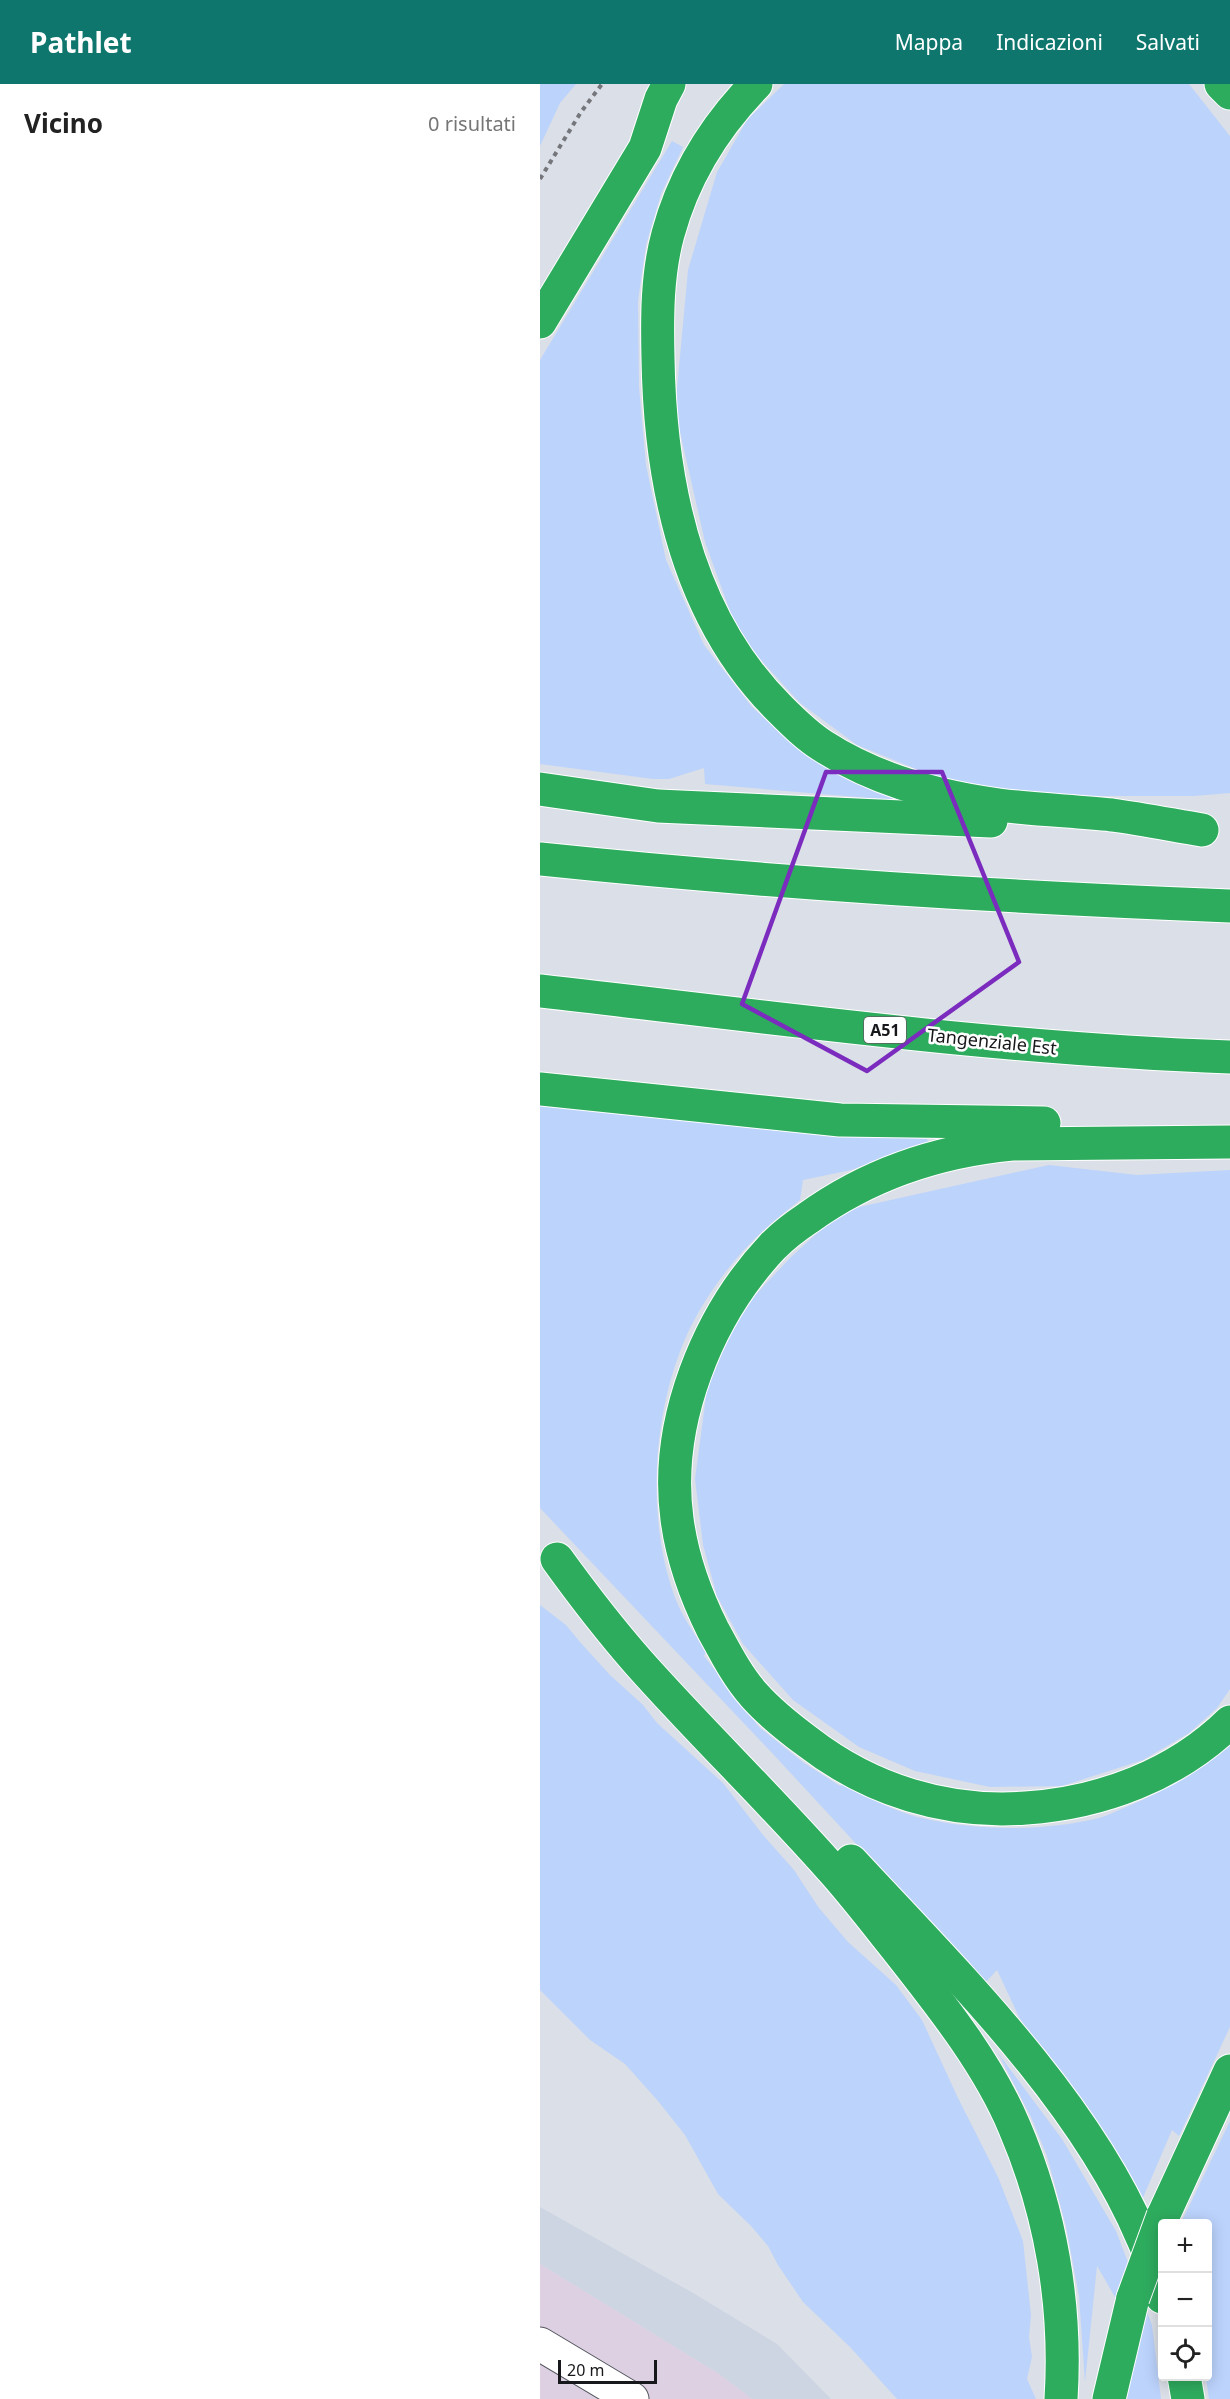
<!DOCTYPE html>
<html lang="it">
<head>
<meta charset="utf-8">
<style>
	:root { --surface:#fff; --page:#f6f6f6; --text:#222; --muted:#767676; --line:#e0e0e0; --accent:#0f766e }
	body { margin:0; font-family:"Noto Sans",sans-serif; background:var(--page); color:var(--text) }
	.controls { position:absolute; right:18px; bottom:18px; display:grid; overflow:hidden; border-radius:6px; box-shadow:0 3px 15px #0003 }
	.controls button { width:54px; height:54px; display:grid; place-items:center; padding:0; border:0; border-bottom:2px solid var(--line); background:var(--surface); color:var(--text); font:30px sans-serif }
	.scale { position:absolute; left:18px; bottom:15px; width:99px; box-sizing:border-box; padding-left:6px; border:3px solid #17181b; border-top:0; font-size:16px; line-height:21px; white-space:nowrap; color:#17181b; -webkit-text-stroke:4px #fff; paint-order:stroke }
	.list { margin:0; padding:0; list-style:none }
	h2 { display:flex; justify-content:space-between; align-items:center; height:78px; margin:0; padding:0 24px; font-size:26px }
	h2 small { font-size:20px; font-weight:400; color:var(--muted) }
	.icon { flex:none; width:33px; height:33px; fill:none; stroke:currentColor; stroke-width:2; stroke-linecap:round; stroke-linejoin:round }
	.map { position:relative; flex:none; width:690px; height:2315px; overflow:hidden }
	header { display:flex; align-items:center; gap:36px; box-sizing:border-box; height:84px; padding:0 30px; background:var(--accent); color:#fff }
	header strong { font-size:28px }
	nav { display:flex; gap:33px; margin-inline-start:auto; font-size:21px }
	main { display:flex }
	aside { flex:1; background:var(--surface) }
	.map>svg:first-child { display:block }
	.built { fill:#cdd5e3 }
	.industrial { fill:#ddd0e3 }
	.green { fill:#bcd3fc }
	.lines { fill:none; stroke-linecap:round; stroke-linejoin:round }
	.minor-casing { stroke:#54575e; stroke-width:35 }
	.highway-casing { stroke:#fff; stroke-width:35 }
	.path { stroke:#74767b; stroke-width:4; stroke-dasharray:4.5 4.5; stroke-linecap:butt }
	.minor { stroke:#fff; stroke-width:33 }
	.highway { stroke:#2eac5e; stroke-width:33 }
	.highway-bridge-casing { stroke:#fff; stroke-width:35; stroke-linecap:butt }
	.highway-bridge { stroke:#2eac5e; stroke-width:33 }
	.marked { fill:none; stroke:#7b2cbf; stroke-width:4.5; stroke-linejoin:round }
	.labels { text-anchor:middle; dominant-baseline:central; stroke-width:5; stroke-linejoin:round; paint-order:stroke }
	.shield { fill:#fff; stroke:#5d5d5f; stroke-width:1.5 }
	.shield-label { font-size:16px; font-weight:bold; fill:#17181b }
	.street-label { font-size:18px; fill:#17181b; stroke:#fff }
</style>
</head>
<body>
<header>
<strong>Pathlet</strong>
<nav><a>Mappa</a><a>Indicazioni</a><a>Salvati</a></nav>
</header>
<main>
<aside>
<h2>Vicino<small>0 risultati</small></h2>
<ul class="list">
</ul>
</aside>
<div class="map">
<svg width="690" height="2315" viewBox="0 0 690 2315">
	<rect width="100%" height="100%" fill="#dbdfe7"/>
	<polygon class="built" points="0,2123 153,2209 237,2260 291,2315 212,2315 179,2290 0,2180"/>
	<polygon class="industrial" points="0,2180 179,2290 212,2315 0,2315"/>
	<g class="green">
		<polygon points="0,0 36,0 20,19 0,62"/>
		<polygon points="244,0 649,0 690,52 690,709 654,712 508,712 408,698 317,661 260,619 199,552 165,458 135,326 148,186 177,88 207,36"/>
		<polygon points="132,57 143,63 121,110 106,161 98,217 99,303 106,381 126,476 164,561 212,623 264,670 301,689 353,711 352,716 165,700 164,684 129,695 113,695 0,680 0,276"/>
		<path d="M0,1019c128,18 258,28 387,36l1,3 -77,28 -48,10 -3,20c-23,18 -46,37 -64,59 -22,26 -43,58 -55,90 -29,74 -34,176 -5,251 7,18 20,36 30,52l-2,4 55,71 45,36 36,23 2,-2c24,12 49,26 75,33 59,14 123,15 182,1 8,-2 17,-7 25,-10 39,-16 74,-36 106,-63v282l-51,109 -7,-6 -30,70 -24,-44 -34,-52 -53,-68 -12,-19 -22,-47 -12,13 -212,-229 -233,-246z"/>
		<polygon points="509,1081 597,1091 690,1086 690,1605 677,1624 649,1649 603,1676 522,1702 450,1703 375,1687 319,1663 253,1616 203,1560 177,1512 163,1461 155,1395 167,1305 190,1238 250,1174 301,1127"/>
		<polygon points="0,1521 26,1541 40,1558 70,1591 103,1621 117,1639 183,1699 223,1751 254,1786 279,1824 308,1858 356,1901 382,1936 418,2014 458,2093 483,2157 491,2231 489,2253 492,2273 487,2295 496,2315 357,2315 310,2263 263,2218 238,2181 228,2162 211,2142 178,2110 145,2051 118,2017 85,1980 50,1956 0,1906"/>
		<polygon points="458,1969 522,2055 576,2147 612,2241 621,2315 585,2315 597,2251 557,2182 545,2298 539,2212 526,2142 507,2072 491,2033"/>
		<polygon points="690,2037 690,2315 669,2315 666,2293 668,2140 641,2139"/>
	</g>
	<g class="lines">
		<defs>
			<polyline id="minor" points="0,2260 92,2315"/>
			<g id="highway">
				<path d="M216,0c-42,43 -72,91 -88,150 -11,40 -11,83 -10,124 2,126 29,259 122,351 13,13 27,27 43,37 51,33 116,51 176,59 38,5 76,6 113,10 30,4 60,10 90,15"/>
				<polyline points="681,0 690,9"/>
				<polyline points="0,238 105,64 121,15 129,0"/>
				<polyline points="0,705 118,722 451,737"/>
				<path d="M0,775c229,24 460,38 690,47"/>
				<path d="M0,907c230,26 459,58 690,66"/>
				<polyline points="0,1005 300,1036 504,1039"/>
				<path d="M690,1058l-218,2c-74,7 -143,30 -204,74 -12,8 -25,18 -35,28 -66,70 -109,177 -96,273 5,38 19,77 36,111 12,22 24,46 41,65 16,18 35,33 54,47 62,48 139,72 218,66 75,-5 150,-33 204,-86"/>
				<path d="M17,1475c26,36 53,71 82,104 64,72 134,139 197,211 21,24 41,50 61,75 43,55 90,113 117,177 37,86 53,180 47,273"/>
				<path d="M311,1777c102,110 232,237 291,376 9,19 14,40 20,60"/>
				<polyline points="623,2132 690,1987"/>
				<polyline points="644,2292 648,2315"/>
				<polyline points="569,2315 593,2214"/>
			</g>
		</defs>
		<use href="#minor" class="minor-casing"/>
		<use href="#highway" class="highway-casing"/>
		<polyline class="path" points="0,95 41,28 62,0"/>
		<use href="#minor" class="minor"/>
		<use href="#highway" class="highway"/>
		<defs>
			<polyline id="highway-bridge" points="593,2214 623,2132"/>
		</defs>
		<use href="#highway-bridge" class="highway-bridge-casing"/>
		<use href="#highway-bridge" class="highway-bridge"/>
	</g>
	<path class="marked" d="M286,688h116l77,190 -152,109 -125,-67z"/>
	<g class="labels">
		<rect class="shield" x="324" y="933" width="42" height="26" rx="4.5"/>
		<g class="shield-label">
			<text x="345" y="946">A51</text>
		</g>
		<g class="street-label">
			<text transform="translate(452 957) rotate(6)">Tangenziale Est</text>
		</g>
	</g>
</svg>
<div class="controls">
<button>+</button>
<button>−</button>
<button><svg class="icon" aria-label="locate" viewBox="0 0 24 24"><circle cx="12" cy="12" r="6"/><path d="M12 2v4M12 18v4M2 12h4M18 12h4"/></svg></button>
</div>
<div class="scale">20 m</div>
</div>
</main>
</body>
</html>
